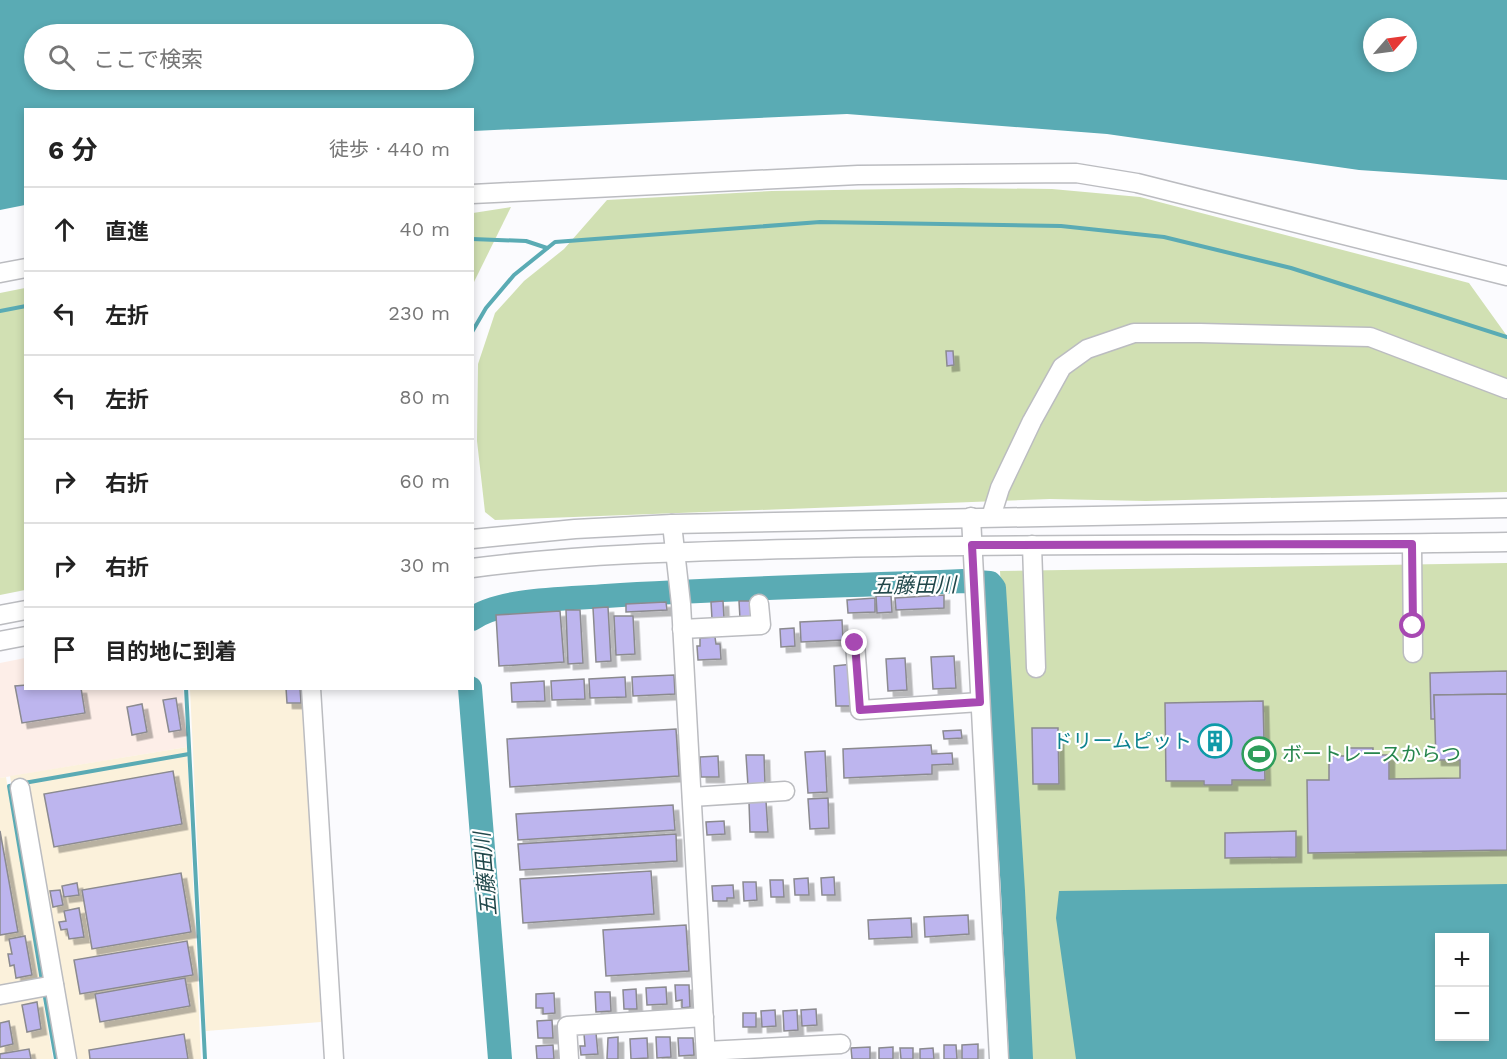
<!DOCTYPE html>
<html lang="ja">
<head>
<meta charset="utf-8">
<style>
	:root { --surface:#fff; --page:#f6f6f6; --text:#222; --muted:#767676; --line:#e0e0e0 }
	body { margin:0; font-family:"Work Sans","Noto Sans JP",sans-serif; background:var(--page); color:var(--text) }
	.controls { position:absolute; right:18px; bottom:18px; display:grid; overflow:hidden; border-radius:0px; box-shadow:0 3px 9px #0003 }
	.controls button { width:54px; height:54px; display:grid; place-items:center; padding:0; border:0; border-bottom:2px solid var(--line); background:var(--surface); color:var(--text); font:30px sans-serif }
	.compass { position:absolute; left:1363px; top:18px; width:54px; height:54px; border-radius:50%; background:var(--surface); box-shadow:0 3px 9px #0003; rotate:62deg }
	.stop { position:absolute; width:18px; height:18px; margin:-14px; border:4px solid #a749b2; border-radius:50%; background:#fff }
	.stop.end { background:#a749b2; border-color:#fff; box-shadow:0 2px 6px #0008 }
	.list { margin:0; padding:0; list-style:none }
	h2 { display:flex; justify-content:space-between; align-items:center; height:78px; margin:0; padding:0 24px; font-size:26px }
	h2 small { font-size:20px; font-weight:400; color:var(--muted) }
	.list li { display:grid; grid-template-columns:39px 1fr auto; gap:18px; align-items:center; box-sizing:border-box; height:84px; padding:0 24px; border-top:2px solid var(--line) }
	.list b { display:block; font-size:22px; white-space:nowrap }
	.list em { font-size:20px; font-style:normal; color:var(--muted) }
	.icon { flex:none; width:33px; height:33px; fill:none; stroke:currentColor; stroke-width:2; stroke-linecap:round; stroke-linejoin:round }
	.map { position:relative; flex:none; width:1507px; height:1059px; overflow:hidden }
	.search { position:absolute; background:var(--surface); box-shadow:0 3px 9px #0003; left:24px; top:24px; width:450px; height:66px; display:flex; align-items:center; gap:15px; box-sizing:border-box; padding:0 21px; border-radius:33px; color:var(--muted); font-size:22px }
	.panel { position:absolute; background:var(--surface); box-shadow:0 3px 9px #0003; left:24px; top:108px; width:450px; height:582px; border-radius:0px }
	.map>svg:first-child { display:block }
	.commercial { fill:#fdeee8 }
	.industrial { fill:#fbf1db }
	.green { fill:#d1e0b3; fill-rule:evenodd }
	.water { fill:#5aabb4; fill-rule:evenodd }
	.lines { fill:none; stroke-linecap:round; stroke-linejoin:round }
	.stream { stroke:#5aabb4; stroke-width:4 }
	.river { stroke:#5aabb4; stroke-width:24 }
	.building { fill:#bdb5ee; stroke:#8b8a8f; stroke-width:1.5; filter:url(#shadow) }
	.minor-casing { stroke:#bbbcc0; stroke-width:21 }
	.minor { stroke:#fff; stroke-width:18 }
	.route { stroke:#a749b2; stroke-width:8 }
	.labels { text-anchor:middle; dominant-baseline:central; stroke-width:4.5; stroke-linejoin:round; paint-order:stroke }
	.culture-label { font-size:20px; fill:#0d838f; stroke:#fff; text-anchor:end }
	.leisure-label { font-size:20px; fill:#27864d; stroke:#fff; text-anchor:start }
	.water-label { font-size:21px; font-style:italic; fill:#21484b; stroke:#fff }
</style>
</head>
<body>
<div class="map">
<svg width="1507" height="1059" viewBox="0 0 1507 1059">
	<defs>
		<filter id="shadow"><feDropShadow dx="5.5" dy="5.5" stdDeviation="0" flood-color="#0004"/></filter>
	</defs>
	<rect width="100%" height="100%" fill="#fbfbfe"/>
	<polygon class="commercial" points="25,658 26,688 183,689 187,747 0,778 0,663"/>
	<g class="industrial">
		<polygon points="190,689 303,689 321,1022 206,1031"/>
		<polygon points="187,747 201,1059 58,1059 10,776"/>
		<polygon points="6,777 53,1059 0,1059 0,778"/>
	</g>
	<g class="green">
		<polygon points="960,188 1052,189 1140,197 1469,283 1507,336 1507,492 1146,501 1050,499 495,520 485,512 477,441 478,364 495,313 524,281 564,249 607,200 772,191"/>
		<polygon points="511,207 473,284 473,213"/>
		<polygon points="25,288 25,590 0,595 0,293"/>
		<path d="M1507,563v496h-479l-28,-488zM1440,938h44v98h-44z"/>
	</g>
	<g class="water">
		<path d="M0,0h1507v180l-148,-10 -252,-36 -260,-20 -374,17 -1,-21h-446l-1,95 -25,5zM1372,27h36v36h-36zM34,34h430v46h-430z"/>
		<path d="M1507,884v175h-431l-20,-141 3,-27zM1440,938h44v98h-44z"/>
	</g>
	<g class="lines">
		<g class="stream">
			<polyline points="472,239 526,241 547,248"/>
			<polyline points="0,311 26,306"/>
			<polyline points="472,332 486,308 514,275 555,242 820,222 1061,226 1164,237 1291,268 1507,337"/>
			<polyline points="186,688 205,1059"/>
			<polyline points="24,783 189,754"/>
			<polyline points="16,785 9,786 42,981"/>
			<polyline points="44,992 56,1059"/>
		</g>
		<g class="river">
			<path d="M472,619c29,-21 98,-20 134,-23 119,-8 238,-10 357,-15l27,2 4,5 19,303 8,168"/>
			<polyline points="470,688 500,1059"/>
		</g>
	</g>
	<g class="building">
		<polygon points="946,351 953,351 954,365 947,366"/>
		<polygon points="944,595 944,608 896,610 895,598"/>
		<polygon points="876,596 891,596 892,612 877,613"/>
		<polygon points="875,598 875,612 848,613 847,600"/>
		<polygon points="723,601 724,618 712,619 711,602"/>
		<polygon points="739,601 752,601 753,619 740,619"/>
		<polygon points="666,602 667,610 626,612 626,604"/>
		<polygon points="608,607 611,661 596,662 593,608"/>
		<polygon points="566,610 580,610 583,663 568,664"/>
		<polygon points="560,611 564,662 499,666 496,615"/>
		<polygon points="614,616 633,616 635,654 616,655"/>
		<polygon points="842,620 843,640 801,642 800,622"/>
		<polygon points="794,628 795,646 781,647 780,629"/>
		<polygon points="715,637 716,644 720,644 721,659 698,660 697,646 700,646 700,638"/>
		<polygon points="954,656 956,688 933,689 931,657"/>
		<polygon points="905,658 907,690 888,691 886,659"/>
		<polygon points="853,664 855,706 836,706 834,666"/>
		<polygon points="1507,671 1507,694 1434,695 1435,719 1431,719 1430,673"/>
		<polygon points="674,675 675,694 633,696 632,677"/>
		<polygon points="625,677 626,697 590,698 589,679"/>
		<polygon points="584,679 585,699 552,700 551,681"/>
		<polygon points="544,681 545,701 512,702 511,683"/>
		<polygon points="26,685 26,688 81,688 85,713 22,723 15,686"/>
		<polygon points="286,688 300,688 301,703 287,703"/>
		<polygon points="1507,694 1507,850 1308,853 1307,780 1329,780 1329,756 1345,756 1345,748 1373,748 1373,755 1389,755 1389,779 1460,778 1460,760 1436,760 1434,695"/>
		<polygon points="176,698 181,730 169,732 163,700"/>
		<polygon points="1263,701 1265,780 1232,780 1232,785 1204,785 1204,781 1166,781 1165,703"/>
		<polygon points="142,704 147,732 132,735 127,707"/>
		<polygon points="1032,728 1058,728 1059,784 1033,784"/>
		<polygon points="676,729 679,776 510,787 507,739"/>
		<polygon points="961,730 962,738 944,739 943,731"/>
		<polygon points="931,745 932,754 952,753 953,764 932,765 932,774 844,778 843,749"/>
		<polygon points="825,751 827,792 808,793 805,752"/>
		<polygon points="746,755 764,755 765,785 748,786"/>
		<polygon points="718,756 719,777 701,777 700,757"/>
		<polygon points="173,771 182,824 54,847 44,794"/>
		<polygon points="828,798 829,828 810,829 808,799"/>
		<polygon points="766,801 768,832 750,832 749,802"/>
		<polygon points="673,805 675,830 518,840 516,814"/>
		<polygon points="724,821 725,834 707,835 706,822"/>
		<polygon points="0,831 18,932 0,935"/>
		<polygon points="1296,831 1296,857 1225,858 1225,833"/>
		<polygon points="676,834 677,861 520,870 518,844"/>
		<polygon points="651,871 654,914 523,923 520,879"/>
		<polygon points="181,873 191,932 92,949 82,890"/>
		<polygon points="834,877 835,895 822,895 821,878"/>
		<polygon points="808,878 809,895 795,895 794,879"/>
		<polygon points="770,880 783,880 784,897 771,897"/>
		<polygon points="743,882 756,882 757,900 744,901"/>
		<polygon points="77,883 79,895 64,897 62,886"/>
		<polygon points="733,885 734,898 727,898 727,901 713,901 712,886"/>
		<polygon points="60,890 63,905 53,907 50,891"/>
		<polygon points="79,908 84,937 69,939 67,929 61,930 59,922 66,921 64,911"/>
		<polygon points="968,915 969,934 925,937 924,917"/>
		<polygon points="911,918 912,937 869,939 868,920"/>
		<polygon points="686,925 689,971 606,976 603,930"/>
		<polygon points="25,936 32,975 16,978 14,965 10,966 8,954 12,954 9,939"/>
		<polygon points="187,941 193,975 80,994 74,960"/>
		<polygon points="185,978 190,1006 100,1022 95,994"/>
		<polygon points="675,985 689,985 690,1007 682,1008 682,1000 676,1001"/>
		<polygon points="666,987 667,1004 647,1005 646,988"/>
		<polygon points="636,989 637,1009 624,1009 623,990"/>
		<polygon points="595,992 610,992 611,1011 596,1012"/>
		<polygon points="554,993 555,1013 543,1014 543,1008 536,1008 536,994"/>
		<polygon points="37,1002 41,1029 27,1032 22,1005"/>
		<polygon points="816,1009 817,1025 802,1026 801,1010"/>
		<polygon points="775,1010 776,1026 762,1027 761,1011"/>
		<polygon points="797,1010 798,1030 784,1031 783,1011"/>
		<rect x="743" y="1013" width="13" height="14"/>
		<polygon points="552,1020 553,1038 538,1038 537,1021"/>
		<polygon points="9,1021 13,1044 0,1047 0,1023"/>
		<polygon points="596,1033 598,1054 581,1055 580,1046 585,1046 584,1034"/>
		<polygon points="184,1034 188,1059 90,1059 89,1050"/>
		<polygon points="618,1037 618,1059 607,1059 608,1038"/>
		<polygon points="656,1037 670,1037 671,1057 657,1058"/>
		<polygon points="647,1038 648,1058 631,1059 630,1039"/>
		<polygon points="678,1038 693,1038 694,1055 679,1056"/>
		<polygon points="978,1044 978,1059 962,1059 962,1045"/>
		<polygon points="553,1045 554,1059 537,1059 536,1046"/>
		<polygon points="944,1045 956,1045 957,1059 944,1059"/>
		<polygon points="870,1047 870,1059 852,1059 851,1048"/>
		<polygon points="893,1047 893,1059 879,1059 879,1048"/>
		<polygon points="900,1048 913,1048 913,1059 901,1059"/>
		<polygon points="933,1048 934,1059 920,1059 920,1049"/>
		<polygon points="29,1049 31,1059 0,1059 0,1054"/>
	</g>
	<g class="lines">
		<defs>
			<g id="minor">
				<polyline points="472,194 858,175 1076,173 1137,183 1507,276"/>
				<polyline points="0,273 26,268"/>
				<polyline points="971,517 999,1059"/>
				<polyline points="991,517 1000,488 1032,421 1062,367 1087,349 1134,333 1200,333 1370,337 1507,389"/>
				<polyline points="672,524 681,604 706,1059"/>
				<polyline points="472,539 575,529 672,524 1507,508"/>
				<polyline points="1412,544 1413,653"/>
				<polyline points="1032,545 1036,668"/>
				<path d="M472,568c121,-16 243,-17 364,-20 224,-5 447,-2 671,-6"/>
				<polyline points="0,615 26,610"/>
				<polyline points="682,629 761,625 759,604"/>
				<polyline points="0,641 26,636"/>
				<polyline points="855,643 860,710 980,702"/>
				<polyline points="311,688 334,1059"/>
				<polyline points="20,788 67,1059"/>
				<polyline points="692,797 785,791"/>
				<polyline points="0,995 54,985"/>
				<polyline points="706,1051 841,1044"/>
				<polyline points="569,1059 567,1026 704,1017"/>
			</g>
		</defs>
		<use href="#minor" class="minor-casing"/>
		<use href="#minor" class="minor"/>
	</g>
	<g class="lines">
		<polyline class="route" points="855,643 860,710 980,702 972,545 1412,544 1413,626"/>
	</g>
	<defs>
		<symbol id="building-ring" viewBox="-11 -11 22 22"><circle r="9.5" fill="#fff" stroke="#0f9aa8" stroke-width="1.5"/><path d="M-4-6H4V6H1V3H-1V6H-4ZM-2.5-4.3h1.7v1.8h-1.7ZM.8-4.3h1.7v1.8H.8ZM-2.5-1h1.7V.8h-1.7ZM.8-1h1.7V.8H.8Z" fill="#0f9aa8"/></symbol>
		<symbol id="stadium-ring" viewBox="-11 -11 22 22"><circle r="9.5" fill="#fff" stroke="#2e9e5b" stroke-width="1.5"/><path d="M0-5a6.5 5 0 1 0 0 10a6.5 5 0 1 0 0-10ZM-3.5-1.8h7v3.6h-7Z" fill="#2e9e5b"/></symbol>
	</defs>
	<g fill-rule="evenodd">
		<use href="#building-ring" x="1196" y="722" width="38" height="38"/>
		<use href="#stadium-ring" x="1240" y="735" width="38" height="38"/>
	</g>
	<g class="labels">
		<g class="culture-label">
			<text x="1192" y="741">ドリームピット</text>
		</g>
		<g class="leisure-label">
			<text x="1282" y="754">ボートレースからつ</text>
		</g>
		<g class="water-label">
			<text transform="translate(914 585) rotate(-1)">五藤田川</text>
			<text transform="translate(485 874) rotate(-95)">五藤田川</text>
		</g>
	</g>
</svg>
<div class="controls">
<button>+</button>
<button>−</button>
</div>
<svg class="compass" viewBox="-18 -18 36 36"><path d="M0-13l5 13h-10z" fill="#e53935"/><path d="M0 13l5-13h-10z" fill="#767676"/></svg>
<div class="stop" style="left:1413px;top:626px"></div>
<div class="stop end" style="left:855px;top:643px"></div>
<div class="search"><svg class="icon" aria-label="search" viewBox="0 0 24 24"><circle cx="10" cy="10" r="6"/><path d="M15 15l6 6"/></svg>ここで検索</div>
<section class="panel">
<h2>6 分<small>徒歩 · 440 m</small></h2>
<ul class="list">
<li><svg class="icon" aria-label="ahead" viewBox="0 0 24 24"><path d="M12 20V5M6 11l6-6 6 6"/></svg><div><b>直進</b></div><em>40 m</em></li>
<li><svg class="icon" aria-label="left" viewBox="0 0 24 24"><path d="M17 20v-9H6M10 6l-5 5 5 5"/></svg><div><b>左折</b></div><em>230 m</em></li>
<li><svg class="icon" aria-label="left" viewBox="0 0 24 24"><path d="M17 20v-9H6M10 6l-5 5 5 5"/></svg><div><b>左折</b></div><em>80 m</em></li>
<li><svg class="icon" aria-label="right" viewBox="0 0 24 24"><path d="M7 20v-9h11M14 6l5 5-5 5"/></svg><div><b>右折</b></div><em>60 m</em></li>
<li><svg class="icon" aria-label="right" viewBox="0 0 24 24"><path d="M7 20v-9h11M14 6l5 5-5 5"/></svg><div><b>右折</b></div><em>30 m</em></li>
<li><svg class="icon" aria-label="arrive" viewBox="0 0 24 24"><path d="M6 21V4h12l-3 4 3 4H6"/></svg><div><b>目的地に到着</b></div></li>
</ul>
</section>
</div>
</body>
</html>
